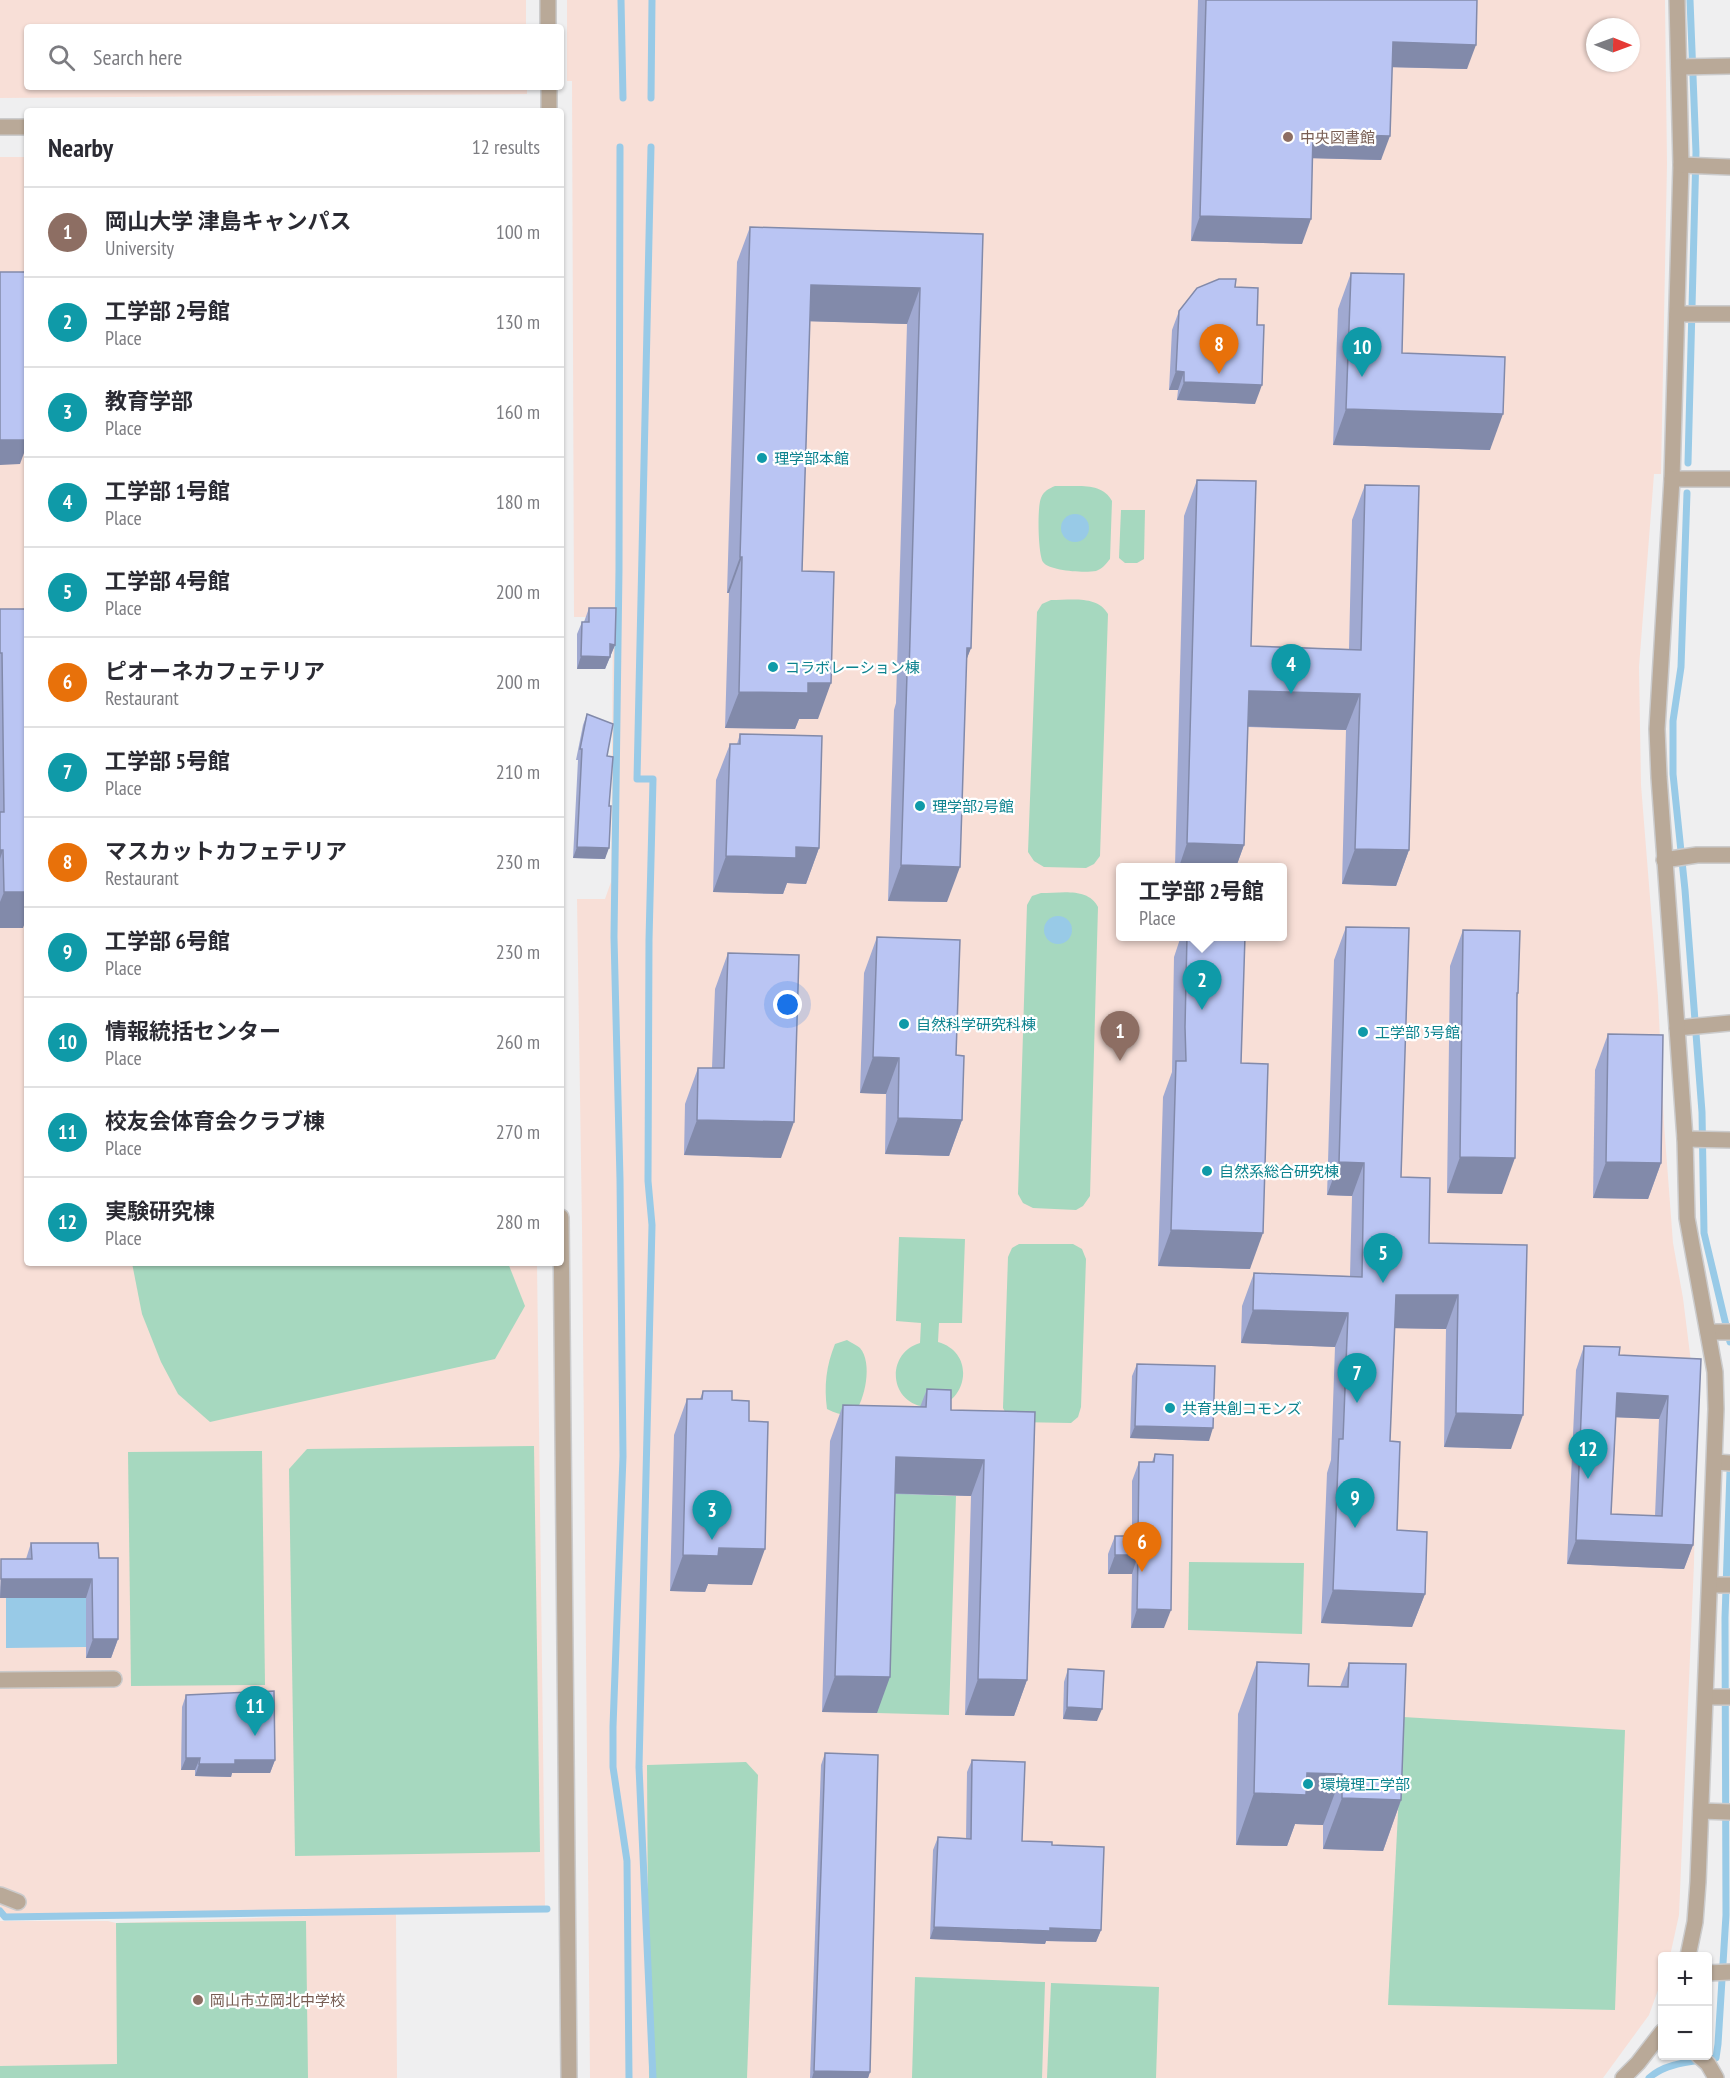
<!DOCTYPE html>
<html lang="en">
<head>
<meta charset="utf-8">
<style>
	:root { --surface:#fff; --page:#f2f2f3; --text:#2b2b33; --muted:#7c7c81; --line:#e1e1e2; --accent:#d93025 }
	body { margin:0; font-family:"PT Sans Narrow","Noto Sans JP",sans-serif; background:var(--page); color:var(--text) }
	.controls { position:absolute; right:18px; bottom:18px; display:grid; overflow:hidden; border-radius:6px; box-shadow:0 2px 4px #0004 }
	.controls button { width:54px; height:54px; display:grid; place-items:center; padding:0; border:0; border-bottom:2px solid var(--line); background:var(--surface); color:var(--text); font:30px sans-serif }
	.compass { position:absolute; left:1586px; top:18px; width:54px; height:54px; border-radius:50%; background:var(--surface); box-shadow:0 2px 4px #0004; rotate:91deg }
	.you { position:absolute; left:788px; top:1005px; width:21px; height:21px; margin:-15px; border:4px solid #fff; border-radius:50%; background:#1a73e8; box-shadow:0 0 0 9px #1a73e833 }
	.badge { display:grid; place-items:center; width:39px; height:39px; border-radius:50%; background:var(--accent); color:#fff; font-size:20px; font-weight:700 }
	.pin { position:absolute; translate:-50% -50px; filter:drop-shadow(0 2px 3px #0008) }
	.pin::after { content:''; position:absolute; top:32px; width:21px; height:18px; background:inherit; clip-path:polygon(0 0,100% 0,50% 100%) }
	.popup { position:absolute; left:1116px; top:863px; width:171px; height:78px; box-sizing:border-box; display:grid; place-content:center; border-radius:6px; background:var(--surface); filter:drop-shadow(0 2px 4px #0005); font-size:20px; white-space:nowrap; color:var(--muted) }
	.popup b { font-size:22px; color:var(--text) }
	.popup::after { content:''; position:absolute; left:50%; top:100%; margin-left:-12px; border:12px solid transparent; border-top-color:var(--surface) }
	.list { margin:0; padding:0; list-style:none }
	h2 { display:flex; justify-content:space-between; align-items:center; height:78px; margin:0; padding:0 24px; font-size:26px }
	h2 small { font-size:20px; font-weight:400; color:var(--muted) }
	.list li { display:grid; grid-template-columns:39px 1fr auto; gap:18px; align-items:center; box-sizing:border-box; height:90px; padding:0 24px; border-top:2px solid var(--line) }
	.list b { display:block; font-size:22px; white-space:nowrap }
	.list p { margin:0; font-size:20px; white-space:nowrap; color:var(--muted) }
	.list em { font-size:20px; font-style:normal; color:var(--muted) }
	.icon { flex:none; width:33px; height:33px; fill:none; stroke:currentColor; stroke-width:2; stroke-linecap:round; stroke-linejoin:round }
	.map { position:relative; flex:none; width:1730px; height:2078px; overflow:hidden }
	.search { position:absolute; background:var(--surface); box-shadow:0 2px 4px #0004; left:24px; top:24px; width:540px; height:66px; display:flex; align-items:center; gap:15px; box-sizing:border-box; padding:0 21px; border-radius:6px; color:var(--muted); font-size:22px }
	.panel { position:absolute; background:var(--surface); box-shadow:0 2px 4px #0004; left:24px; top:108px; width:540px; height:1158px; border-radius:6px }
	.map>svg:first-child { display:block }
	.education { fill:#f8dfd7; fill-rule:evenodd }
	.green { fill:#a6d8bf }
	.water { fill:#98cae7 }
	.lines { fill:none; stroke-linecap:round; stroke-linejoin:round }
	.stream { stroke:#98cae7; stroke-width:7 }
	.minor-casing { stroke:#cbcbcc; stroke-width:18 }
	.tertiary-casing { stroke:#cbcbcc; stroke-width:18 }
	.minor { stroke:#b9a998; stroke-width:15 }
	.tertiary { stroke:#b9a998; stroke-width:15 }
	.wall { fill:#a0a9d1; fill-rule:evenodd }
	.shaded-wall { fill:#828aaa }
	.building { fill:#bac5f3; stroke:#828aaa; stroke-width:1.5; fill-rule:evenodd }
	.education-dot { fill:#8d6e63; stroke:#fff; stroke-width:2 }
	.culture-dot { fill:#0f9aa8; stroke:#fff; stroke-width:2 }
	.labels { text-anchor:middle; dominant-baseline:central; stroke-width:4.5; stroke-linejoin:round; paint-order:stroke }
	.education-label { font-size:15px; fill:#785e54; stroke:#fff; text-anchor:start }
	.culture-label { font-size:15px; fill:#0d838f; stroke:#fff; text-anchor:start }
</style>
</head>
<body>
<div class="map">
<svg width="1730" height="2078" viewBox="0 0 1730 2078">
	<rect width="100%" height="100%" fill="#efeff0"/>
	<g class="education">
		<polygon points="0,0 526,0 526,27 27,27 27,87 527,87 527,94 0,98"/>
		<path d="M567,0h1098l2,164 -6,310h-7l-15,193 2,118 17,212 6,127 9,119 10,55 14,112 -3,153 -15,352 -9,41h-8v23l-13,36 -46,63h-1013l-8,-851 -5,-328h28l6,-17 2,-265h-39l-2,-536h-5zM1595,27h36v36h-36zM1121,868h162v68h-162z"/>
		<polygon points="0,157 27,157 27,1263 537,1263 545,1907 0,1916"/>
		<polygon points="396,1913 397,2078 0,2078 0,1921 108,1921 116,1923"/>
	</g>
	<g class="green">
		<path d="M1055,486c20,1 47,-5 57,15l-2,58c-4,5 -8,10 -14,12 -12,2 -47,0 -53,-9 -5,-8 -6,-55 -2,-64 3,-7 7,-9 14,-12z"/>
		<polygon points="1121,510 1145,510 1144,559 1137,563 1125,563 1119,558"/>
		<path d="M1051,600c20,0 47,-5 57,14l-8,242 -6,8 -8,4 -42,-1 -10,-6 -6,-9 9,-240 5,-8z"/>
		<path d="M1041,893c20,0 47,-6 57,14l-8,289 -7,10 -7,4 -43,-2 -10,-5 -5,-9 9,-289 5,-9z"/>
		<path d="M899,1237l66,2 -3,84h-23l-1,19c42,12 27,70 -13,65 -37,-5 -39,-54 -5,-64l1,-20 -25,-2z"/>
		<polygon points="1019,1244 1073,1244 1082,1249 1086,1259 1081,1407 1078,1417 1071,1423 1016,1422 1008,1418 1003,1408 1008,1257 1012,1248"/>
		<polygon points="132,1263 508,1263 525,1306 495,1359 210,1422 178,1394 161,1362 142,1314"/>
		<path d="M847,1340c4,3 10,5 13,8 13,15 5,52 -6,66 -10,2 -17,0 -27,-5 -3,-23 -1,-43 8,-65z"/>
		<polygon points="534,1446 540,1852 295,1856 289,1469 307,1449"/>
		<polygon points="262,1451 265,1685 131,1686 128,1452"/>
		<polygon points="883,1493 956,1496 949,1715 877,1713"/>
		<polygon points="1189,1562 1304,1563 1302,1634 1188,1630"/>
		<polygon points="1403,1717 1625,1730 1615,2010 1388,2005"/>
		<polygon points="746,1762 758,1775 747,2078 649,2078 647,1765"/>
		<polygon points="306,1921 308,2078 0,2078 0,2066 117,2064 116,1923"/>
		<polygon points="915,1977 1045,1982 1042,2078 912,2078"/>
		<polygon points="1051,1983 1159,1987 1156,2078 1047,2078"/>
	</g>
	<g class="water">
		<circle cx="1075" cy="528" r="14"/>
		<circle cx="1058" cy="930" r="14"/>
		<polygon points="6,1598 86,1598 86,1647 6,1648"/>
	</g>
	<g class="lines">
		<g class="stream">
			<polyline points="621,0 623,98"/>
			<polyline points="651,98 652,0"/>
			<polyline points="620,147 619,569 614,937 620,1179 623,1456 613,1727 613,1767 627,1861 629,2078"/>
			<polyline points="651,147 637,779 653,779 649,940 648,1181 652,1225 639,1767 653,2078"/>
			<polyline points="1688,463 1696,152 1690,0"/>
			<polyline points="1687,493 1681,667 1673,721 1673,774 1685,890 1702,1112 1704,1233 1730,1342"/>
			<polyline points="0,1911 5,1917 547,1909"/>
			<path d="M1649,2078c17,-16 44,-16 67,-20l2,-14 8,-129 -1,-297 5,-147"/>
		</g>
		<defs>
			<g id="minor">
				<polyline points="1677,0 1681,165 1672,479 1730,479"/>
				<polyline points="1679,67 1730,66"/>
				<polyline points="1681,165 1730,167"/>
				<polyline points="1677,314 1730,314"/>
				<polyline points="1664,860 1697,855 1730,855"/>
				<polyline points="1677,1028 1730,1023"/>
				<polyline points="1685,1139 1730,1140"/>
				<polyline points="1708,1332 1730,1332"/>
				<polyline points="1715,1462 1730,1463"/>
				<polyline points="1710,1585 1730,1585"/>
				<polyline points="0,1680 114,1679"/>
				<polyline points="1706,1697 1730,1697"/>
				<polyline points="1701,1811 1730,1812"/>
				<polyline points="0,1895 18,1902"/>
				<polyline points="1708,1973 1730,1972"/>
				<polyline points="1699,2056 1708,2064 1716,2078"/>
			</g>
			<g id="tertiary">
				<polyline points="548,0 548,27"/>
				<polyline points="549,87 549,111"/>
				<polyline points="0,127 27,127"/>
				<polyline points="1672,479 1657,729 1659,777 1685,1139 1687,1218 1715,1372 1716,1409 1698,1882 1695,1922 1688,1956"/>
				<polyline points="561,1217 569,2078"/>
				<polyline points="1623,2078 1638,2063 1662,2032"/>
			</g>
		</defs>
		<use href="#minor" class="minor-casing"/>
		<use href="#tertiary" class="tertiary-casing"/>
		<use href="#minor" class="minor"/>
		<use href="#tertiary" class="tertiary"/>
	</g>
	<g class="wall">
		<polygon points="1198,0 1477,0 1467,69 1392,67 1381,160 1312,158 1302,244 1191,241"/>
		<polygon points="750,227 983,234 971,648 966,660 947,902 888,901 894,710 896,703 907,324 810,321 802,571 818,719 799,719 795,729 725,728 729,593 727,593 737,262"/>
		<polygon points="1351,273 1402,353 1490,450 1333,445 1338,309"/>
		<polygon points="1235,287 1257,325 1255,404 1177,400 1178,390 1169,390 1172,330 1179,311"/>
		<polygon points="1197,480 1251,646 1349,649 1352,520 1365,485 1409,850 1396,886 1342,884 1346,730 1248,727 1244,845 1236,867 1175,867 1184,516"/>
		<polygon points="589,608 615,645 605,669 577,669 577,634 582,622 584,622"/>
		<polygon points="0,609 23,928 0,928"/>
		<polygon points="587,714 609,806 605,859 573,858 578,760 576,760 583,725"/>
		<polygon points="740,734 819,848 806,884 787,883 783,894 713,892 716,780 730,744 737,744"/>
		<polygon points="1346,927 1401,1177 1429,1243 1527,1245 1511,1449 1444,1447 1446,1329 1395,1328 1390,1441 1397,1530 1425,1594 1412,1627 1321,1623 1327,1473 1331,1460 1335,1347 1241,1343 1242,1306 1254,1273 1350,1276 1352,1196 1327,1195 1334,960"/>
		<polygon points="1463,930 1518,993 1517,998 1502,1194 1447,1193 1450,966"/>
		<polygon points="1181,936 1245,936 1241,1063 1250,1269 1158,1266 1163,1097 1172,1072 1174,957"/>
		<polygon points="877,937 956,1055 962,1120 949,1156 885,1154 886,1094 860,1093 864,973"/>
		<polygon points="728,953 781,1158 684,1155 685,1104 698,1068 712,1068 715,989"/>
		<polygon points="1608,1034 1661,1163 1648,1199 1593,1198 1595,1070"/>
		<path d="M1584,1346l35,9 82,4 -8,186 -9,24 -117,-5 9,-194zM1616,1417l43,2 -4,97 -44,-2z"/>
		<polygon points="1137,1364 1209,1441 1130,1438 1132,1376"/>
		<polygon points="927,1389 951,1410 1035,1412 1027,1680 1014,1716 965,1715 971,1496 895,1494 877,1713 822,1712 830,1441 843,1405 920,1407"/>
		<polygon points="703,1391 732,1400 749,1421 752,1585 708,1584 705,1592 670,1591 674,1435 687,1399 700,1399"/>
		<polygon points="1155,1454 1164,1628 1131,1628 1132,1574 1108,1574 1108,1554 1115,1536 1132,1536 1132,1481 1139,1462 1152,1462"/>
		<polygon points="31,1543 99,1558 118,1639 111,1658 86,1658 86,1598 0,1598 1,1559 26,1559"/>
		<polygon points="1257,1662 1308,1686 1340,1687 1349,1663 1401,1800 1383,1851 1323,1849 1323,1825 1295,1824 1287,1846 1236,1845 1238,1714"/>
		<polygon points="1068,1669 1097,1721 1063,1719 1064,1682"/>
		<polygon points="186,1695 275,1760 270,1773 232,1773 231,1777 195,1776 195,1770 181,1770 182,1707"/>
		<polygon points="825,1753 870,2072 868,2078 810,2078 821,1765"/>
		<polygon points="972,1760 1022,1841 1052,1845 1101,1930 1096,1942 1046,1941 1045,1944 930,1939 933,1850 938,1837 966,1838 967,1772"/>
	</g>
	<g class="shaded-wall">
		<polygon points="1393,42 1476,45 1467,69 1384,67"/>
		<polygon points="1313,134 1390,136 1381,160 1304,158"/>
		<polygon points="1200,216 1311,219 1302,244 1191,241"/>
		<polygon points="811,285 920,288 907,324 798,321"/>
		<polygon points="1176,371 1184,372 1178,390 1169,390"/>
		<polygon points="1184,382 1262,385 1255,404 1177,400"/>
		<polygon points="1346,409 1503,414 1490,450 1333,445"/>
		<polygon points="0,440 27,440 27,445 20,464 0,465"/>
		<polygon points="740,557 742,557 729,593 727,593"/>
		<polygon points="610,644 615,645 605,669 577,669 581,656"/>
		<polygon points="967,648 971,648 957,684"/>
		<polygon points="808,683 831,683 818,719 799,719 795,729 725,728 739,692"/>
		<polygon points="1249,691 1360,694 1346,730 1235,726"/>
		<polygon points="1187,843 1244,845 1236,867 1179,867"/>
		<polygon points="577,847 609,848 605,859 573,858"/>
		<polygon points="796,847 819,848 806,884 787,883 783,894 713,892 726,856"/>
		<polygon points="1355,849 1409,850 1396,886 1342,884"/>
		<polygon points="0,850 3,850 0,859"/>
		<polygon points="901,865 960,867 947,902 888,901"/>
		<polygon points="4,892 27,892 27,917 23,928 0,928 0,902"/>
		<polygon points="873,1057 899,1058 886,1094 860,1093"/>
		<polygon points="898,1118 962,1120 949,1156 885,1154"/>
		<polygon points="697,1120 794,1122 781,1158 684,1155"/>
		<polygon points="1460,1157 1515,1158 1502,1194 1447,1193"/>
		<polygon points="1339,1162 1364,1163 1352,1196 1327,1195"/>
		<polygon points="1606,1162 1661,1163 1648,1199 1593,1198"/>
		<polygon points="1171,1230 1263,1233 1250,1269 1158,1266"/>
		<polygon points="1396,1295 1458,1295 1446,1329 1384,1328"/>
		<polygon points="1253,1310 1348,1313 1335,1347 1241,1343"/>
		<polygon points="1617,1393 1668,1396 1659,1419 1608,1417"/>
		<polygon points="1456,1413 1523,1415 1511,1449 1444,1447"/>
		<polygon points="1135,1426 1213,1428 1209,1441 1130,1438"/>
		<polygon points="896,1457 984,1460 971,1496 883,1493"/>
		<polygon points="1576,1540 1693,1545 1684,1569 1567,1564"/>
		<polygon points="719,1548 765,1549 752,1585 708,1584 705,1592 670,1591 683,1555"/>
		<polygon points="1115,1555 1138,1555 1132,1574 1108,1574"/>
		<polygon points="1,1579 92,1579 86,1598 0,1598"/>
		<polygon points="1333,1590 1425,1594 1412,1627 1321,1623"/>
		<polygon points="1137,1609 1171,1610 1164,1628 1131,1628"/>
		<polygon points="93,1639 118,1639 111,1658 86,1658"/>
		<polygon points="835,1676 890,1677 877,1713 822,1712"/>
		<polygon points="978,1679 1027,1680 1014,1716 965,1715"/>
		<polygon points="1067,1707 1102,1709 1097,1721 1063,1719"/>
		<polygon points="186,1758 200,1758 195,1770 181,1770"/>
		<polygon points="235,1760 275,1760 270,1773 232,1773 231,1777 195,1776 199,1764"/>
		<polygon points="1307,1773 1342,1774 1323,1825 1295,1824 1287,1846 1236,1845 1254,1793"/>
		<polygon points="1342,1798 1401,1800 1383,1851 1323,1849"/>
		<polygon points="934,1927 1050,1928 1101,1930 1096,1942 1046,1941 1045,1944 930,1939"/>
		<polygon points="814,2071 870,2072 868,2078 812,2078"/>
	</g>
	<g class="building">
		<polygon points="1206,0 1477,0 1476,45 1393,42 1390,136 1313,134 1311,219 1200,216"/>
		<polygon points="750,227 983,234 971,648 967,648 960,867 901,865 907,674 909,674 920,288 811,285 802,571 834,572 831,683 808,683 808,693 739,692 742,557 740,557"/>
		<polygon points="0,272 26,272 27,440 0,440"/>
		<polygon points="1351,273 1404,274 1402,353 1505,357 1503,414 1346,409"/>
		<polygon points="1219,279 1236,279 1235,287 1258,288 1257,325 1264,325 1262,385 1184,382 1184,372 1176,371 1179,311 1197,288"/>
		<polygon points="1197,480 1256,481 1251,646 1361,650 1365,485 1419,486 1409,850 1355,849 1360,694 1249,691 1244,845 1187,843"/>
		<polygon points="589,608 616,608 615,645 610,644 610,657 581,656 582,622 589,622"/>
		<polygon points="0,609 27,609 27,892 4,892 3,850 0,850 0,812 4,812 2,653 0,653"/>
		<polygon points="587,714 613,724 607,756 613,757 609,806 611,806 609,848 577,847 582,749 580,749"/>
		<polygon points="740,734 822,736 819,848 796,847 796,858 726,856 730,744 740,744"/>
		<polygon points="1346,927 1409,928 1401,1177 1430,1178 1429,1243 1527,1245 1523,1415 1456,1413 1458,1295 1396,1295 1390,1441 1400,1442 1397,1530 1427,1532 1425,1594 1333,1590 1339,1439 1343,1439 1348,1313 1253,1310 1254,1273 1362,1277 1364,1163 1339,1162"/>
		<polygon points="1463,930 1520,931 1518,993 1517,993 1515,1158 1460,1157"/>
		<polygon points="1187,936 1245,936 1241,1063 1268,1064 1263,1233 1171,1230 1176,1061 1186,1061 1185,1027"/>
		<polygon points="877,937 960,940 956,1055 964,1056 962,1120 898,1118 899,1058 873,1057"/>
		<polygon points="728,953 799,955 794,1122 697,1120 698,1068 724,1068"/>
		<polygon points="1608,1034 1663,1035 1661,1163 1606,1162"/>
		<path d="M1584,1346l36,1 -1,8 82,4 -8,186 -117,-5zM1617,1393l51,3 -6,120 -51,-2z"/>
		<polygon points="1137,1364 1215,1366 1213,1428 1135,1426"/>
		<polygon points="927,1389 951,1390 951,1410 1035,1412 1027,1680 978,1679 984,1460 896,1457 890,1677 835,1676 843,1405 926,1407"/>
		<polygon points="703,1391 732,1391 732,1400 749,1401 749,1421 768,1422 765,1549 719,1548 718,1556 683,1555 687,1399 702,1399"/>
		<polygon points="1155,1454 1173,1455 1171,1610 1137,1609 1138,1555 1115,1555 1115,1536 1138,1536 1139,1462 1154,1462"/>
		<polygon points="31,1543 98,1543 99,1558 118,1558 118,1639 93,1639 92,1579 1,1579 1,1559 32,1559"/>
		<polygon points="1257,1662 1309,1664 1308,1686 1348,1687 1349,1663 1406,1664 1401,1800 1342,1798 1342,1774 1307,1773 1306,1795 1254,1793"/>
		<polygon points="1068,1669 1104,1671 1102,1709 1067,1707"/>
		<polygon points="274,1691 275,1760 235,1760 235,1764 199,1764 200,1758 186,1758 186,1695"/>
		<polygon points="825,1753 878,1755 870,2072 814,2071"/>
		<polygon points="972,1760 1025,1762 1022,1841 1052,1842 1052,1845 1104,1847 1101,1930 1050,1928 1050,1931 934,1927 938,1837 971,1839"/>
	</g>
	<g class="education-dot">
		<circle cx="1288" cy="137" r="6"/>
		<circle cx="198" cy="2000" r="6"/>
	</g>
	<g class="culture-dot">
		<circle cx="762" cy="458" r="6"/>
		<circle cx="773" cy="667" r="6"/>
		<circle cx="920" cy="806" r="6"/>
		<circle cx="904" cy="1024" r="6"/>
		<circle cx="1363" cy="1032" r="6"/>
		<circle cx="1207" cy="1171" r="6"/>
		<circle cx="1170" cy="1408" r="6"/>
		<circle cx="1308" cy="1784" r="6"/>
	</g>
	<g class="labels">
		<g class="education-label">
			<text x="1300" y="137">中央図書館</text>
			<text x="210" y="2000">岡山市立岡北中学校</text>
		</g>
		<g class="culture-label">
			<text x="774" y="458">理学部本館</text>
			<text x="785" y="667">コラボレーション棟</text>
			<text x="932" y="806">理学部2号館</text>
			<text x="916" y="1024">自然科学研究科棟</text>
			<text x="1375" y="1032">工学部 3号館</text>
			<text x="1219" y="1171">自然系総合研究棟</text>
			<text x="1182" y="1408">共育共創コモンズ</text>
			<text x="1320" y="1784">環境理工学部</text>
		</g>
	</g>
</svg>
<div class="controls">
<button>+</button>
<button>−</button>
</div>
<svg class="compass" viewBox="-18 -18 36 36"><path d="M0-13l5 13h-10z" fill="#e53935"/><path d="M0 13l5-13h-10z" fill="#7c7c81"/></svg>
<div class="you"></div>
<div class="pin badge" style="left:1120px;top:1061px;background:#8d6e63">1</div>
<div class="pin badge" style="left:1202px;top:1010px;background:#0f9aa8">2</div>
<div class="popup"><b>工学部 2号館</b>Place</div>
<div class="pin badge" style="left:712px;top:1540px;background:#0f9aa8">3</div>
<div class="pin badge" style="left:1291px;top:694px;background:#0f9aa8">4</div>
<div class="pin badge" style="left:1383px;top:1283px;background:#0f9aa8">5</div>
<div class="pin badge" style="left:1142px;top:1572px;background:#e8710a">6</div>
<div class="pin badge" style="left:1357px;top:1403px;background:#0f9aa8">7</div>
<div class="pin badge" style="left:1219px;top:374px;background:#e8710a">8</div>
<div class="pin badge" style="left:1355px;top:1528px;background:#0f9aa8">9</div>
<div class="pin badge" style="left:1362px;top:377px;background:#0f9aa8">10</div>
<div class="pin badge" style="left:255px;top:1736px;background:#0f9aa8">11</div>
<div class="pin badge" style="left:1588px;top:1479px;background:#0f9aa8">12</div>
<div class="search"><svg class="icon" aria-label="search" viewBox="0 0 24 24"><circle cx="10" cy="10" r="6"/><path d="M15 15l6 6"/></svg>Search here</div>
<section class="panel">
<h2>Nearby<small>12 results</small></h2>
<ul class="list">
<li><span class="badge" style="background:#8d6e63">1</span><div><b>岡山大学 津島キャンパス</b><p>University</p></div><em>100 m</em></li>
<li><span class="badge" style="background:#0f9aa8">2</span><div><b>工学部 2号館</b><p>Place</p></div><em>130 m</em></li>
<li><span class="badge" style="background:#0f9aa8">3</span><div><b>教育学部</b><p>Place</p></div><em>160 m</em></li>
<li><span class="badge" style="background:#0f9aa8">4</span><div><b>工学部 1号館</b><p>Place</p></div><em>180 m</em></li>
<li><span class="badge" style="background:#0f9aa8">5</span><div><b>工学部 4号館</b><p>Place</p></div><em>200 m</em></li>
<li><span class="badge" style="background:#e8710a">6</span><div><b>ピオーネカフェテリア</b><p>Restaurant</p></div><em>200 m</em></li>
<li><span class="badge" style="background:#0f9aa8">7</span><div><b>工学部 5号館</b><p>Place</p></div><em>210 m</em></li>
<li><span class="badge" style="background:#e8710a">8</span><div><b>マスカットカフェテリア</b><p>Restaurant</p></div><em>230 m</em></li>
<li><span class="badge" style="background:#0f9aa8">9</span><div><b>工学部 6号館</b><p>Place</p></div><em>230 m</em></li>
<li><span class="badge" style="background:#0f9aa8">10</span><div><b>情報統括センター</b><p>Place</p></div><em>260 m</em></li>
<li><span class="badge" style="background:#0f9aa8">11</span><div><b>校友会体育会クラブ棟</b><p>Place</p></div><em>270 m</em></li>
<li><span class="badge" style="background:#0f9aa8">12</span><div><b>実験研究棟</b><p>Place</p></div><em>280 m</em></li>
</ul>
</section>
</div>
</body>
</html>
